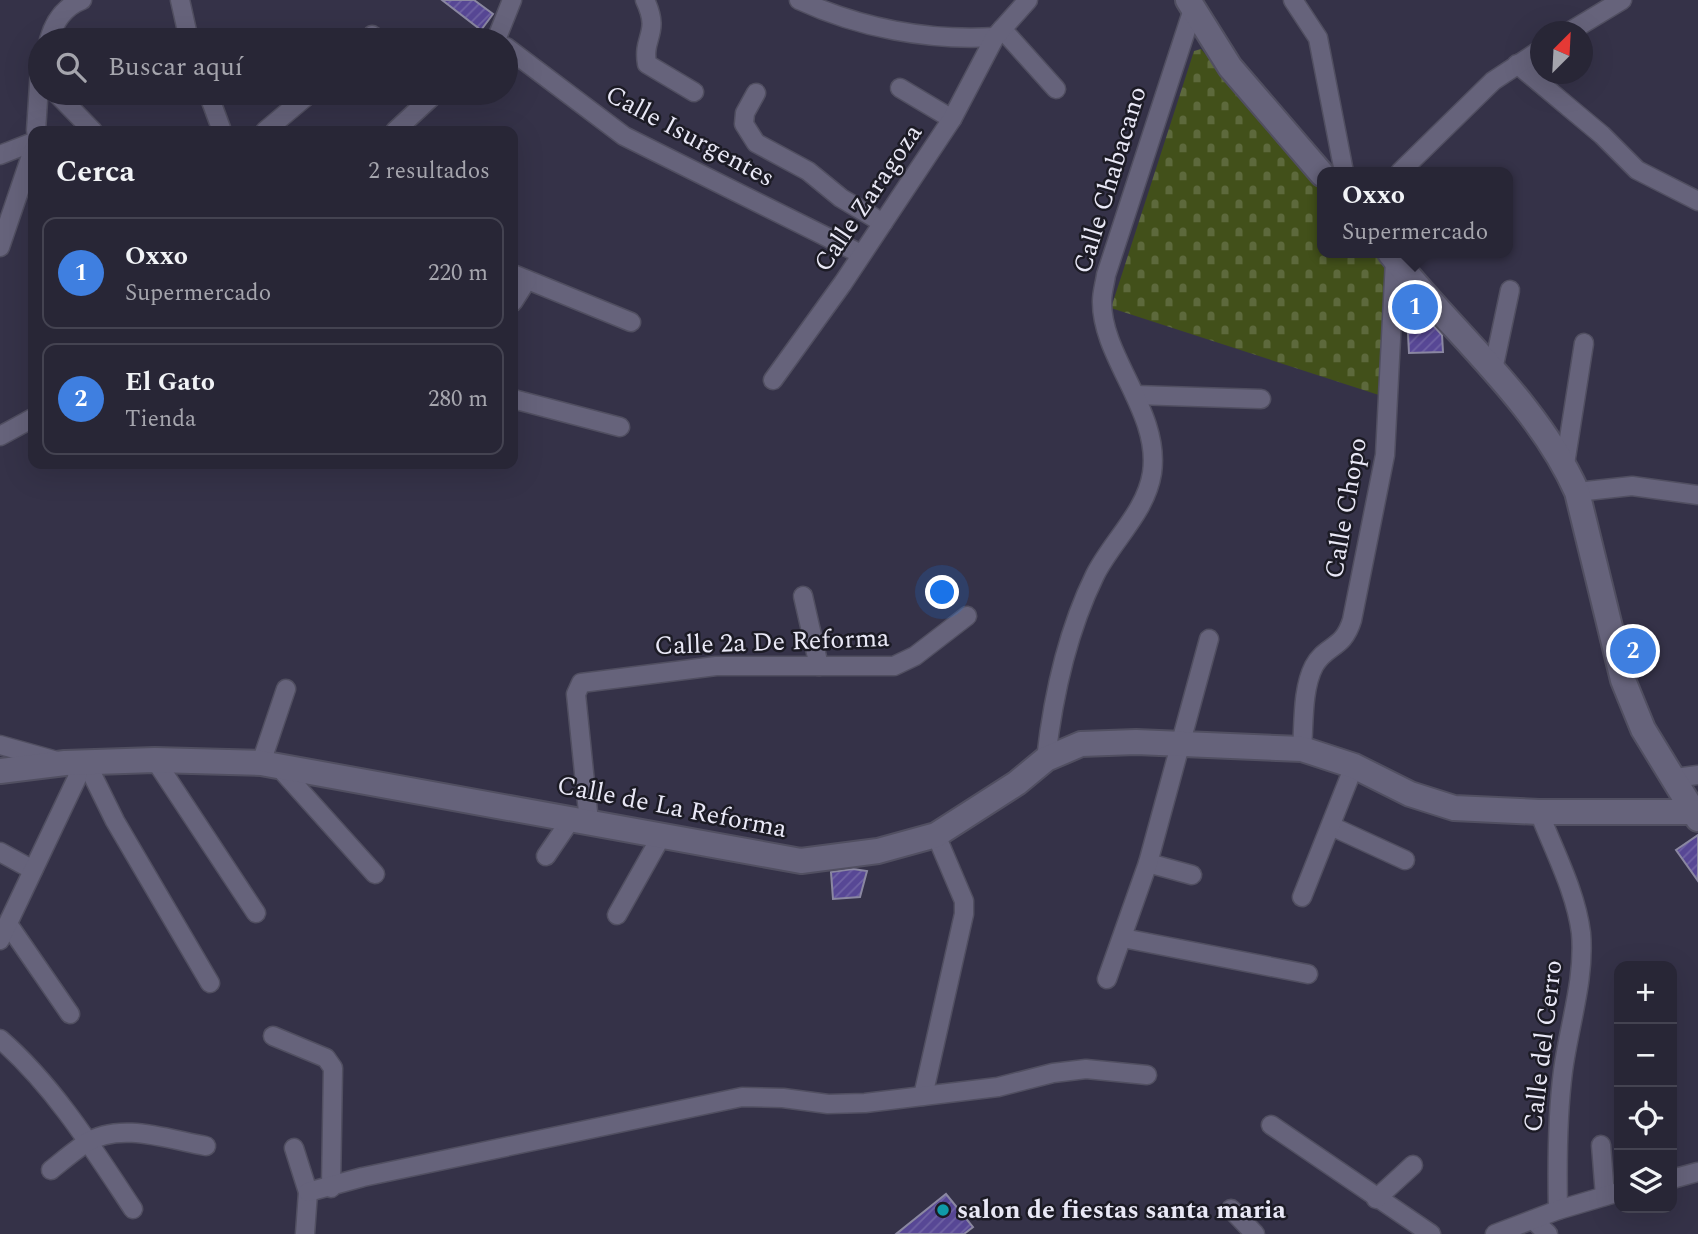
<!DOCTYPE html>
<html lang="es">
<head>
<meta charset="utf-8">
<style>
	:root { --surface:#282636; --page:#343242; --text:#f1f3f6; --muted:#a5a5ad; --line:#444351; --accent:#8bbbb9 }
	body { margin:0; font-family:Spectral,serif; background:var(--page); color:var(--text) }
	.controls { position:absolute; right:21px; bottom:21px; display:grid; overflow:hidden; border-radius:14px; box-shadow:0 7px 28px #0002 }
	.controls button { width:63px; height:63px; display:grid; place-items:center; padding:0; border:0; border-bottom:2px solid var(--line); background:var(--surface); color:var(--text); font:35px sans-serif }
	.compass { position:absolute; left:1530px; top:21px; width:63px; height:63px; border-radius:50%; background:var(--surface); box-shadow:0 7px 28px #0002; rotate:24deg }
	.you { position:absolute; left:943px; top:593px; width:24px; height:24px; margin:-18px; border:5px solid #fff; border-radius:50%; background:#1a73e8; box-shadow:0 0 0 10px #1a73e833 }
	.badge { display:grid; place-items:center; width:46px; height:46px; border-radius:50%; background:var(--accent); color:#fff; font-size:23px; font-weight:700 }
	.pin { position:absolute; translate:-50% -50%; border:4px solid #fff; box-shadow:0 2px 7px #0006 }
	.popup { position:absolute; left:1317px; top:167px; width:196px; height:91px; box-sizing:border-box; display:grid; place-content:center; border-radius:14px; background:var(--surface); filter:drop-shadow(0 2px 5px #0005); font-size:23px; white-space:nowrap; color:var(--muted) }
	.popup b { font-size:26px; color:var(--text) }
	.popup::after { content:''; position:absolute; left:50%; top:100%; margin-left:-14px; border:14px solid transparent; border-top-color:var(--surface) }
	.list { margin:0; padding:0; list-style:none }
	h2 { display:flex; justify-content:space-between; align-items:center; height:91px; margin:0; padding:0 28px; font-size:30px }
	h2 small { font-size:23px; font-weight:400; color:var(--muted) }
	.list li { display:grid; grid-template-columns:46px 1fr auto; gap:21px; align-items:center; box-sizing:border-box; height:112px; margin:0 14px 14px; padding:0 14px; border:2px solid var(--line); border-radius:14px }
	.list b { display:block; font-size:26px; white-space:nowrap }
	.list p { margin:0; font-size:23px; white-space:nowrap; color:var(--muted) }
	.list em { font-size:23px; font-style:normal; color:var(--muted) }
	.icon { flex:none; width:38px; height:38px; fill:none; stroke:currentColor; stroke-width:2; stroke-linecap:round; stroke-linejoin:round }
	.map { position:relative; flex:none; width:1698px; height:1234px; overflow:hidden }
	.search { position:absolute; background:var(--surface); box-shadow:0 7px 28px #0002; left:28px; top:28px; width:490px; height:77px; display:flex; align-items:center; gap:18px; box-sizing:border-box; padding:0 24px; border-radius:38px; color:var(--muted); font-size:26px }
	.panel { position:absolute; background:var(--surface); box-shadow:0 7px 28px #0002; left:28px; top:126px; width:490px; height:343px; border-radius:14px }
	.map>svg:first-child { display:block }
	.cemetery { fill:url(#cemetery-stones) }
	.building { fill:url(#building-hatch); stroke:#8a87a1; stroke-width:2 }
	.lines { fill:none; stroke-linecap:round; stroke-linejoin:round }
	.street-casing { stroke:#514f61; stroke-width:21 }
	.secondary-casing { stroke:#514f61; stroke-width:28 }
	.street { stroke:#66637b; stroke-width:18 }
	.secondary { stroke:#66637b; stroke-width:24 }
	.culture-dot { fill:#0f9aa8; stroke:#1c1b25; stroke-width:2.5 }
	.labels { text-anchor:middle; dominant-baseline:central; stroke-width:5; stroke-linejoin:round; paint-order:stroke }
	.street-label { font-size:26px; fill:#e9e8f6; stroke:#1c1b25 }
	.poi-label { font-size:26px; font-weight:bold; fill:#e9e8f6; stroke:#1c1b25; text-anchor:start }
</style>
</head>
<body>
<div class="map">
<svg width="1698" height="1234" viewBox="0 0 1698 1234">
	<defs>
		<pattern id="cemetery-stones" width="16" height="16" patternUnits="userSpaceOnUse" patternTransform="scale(1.75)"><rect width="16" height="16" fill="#42501a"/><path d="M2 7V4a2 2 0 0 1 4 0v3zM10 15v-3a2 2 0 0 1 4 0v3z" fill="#5d693c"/></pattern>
		<pattern id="building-hatch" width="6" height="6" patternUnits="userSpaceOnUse" patternTransform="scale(1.75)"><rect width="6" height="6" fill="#574795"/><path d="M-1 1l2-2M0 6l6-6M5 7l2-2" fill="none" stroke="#6f62a4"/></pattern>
	</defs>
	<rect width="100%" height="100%" fill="#353248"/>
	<polygon class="cemetery" points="1201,49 1322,192 1322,253 1373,253 1391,273 1385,397 1111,308 1194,51"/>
	<g class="building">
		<polygon points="442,0 474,0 493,14 481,30"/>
		<polygon points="1406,296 1442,335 1443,352 1409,353"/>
		<polygon points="1698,835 1698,881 1676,850"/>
		<polygon points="853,869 867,871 860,897 833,899 831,872"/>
		<polygon points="946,1194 973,1227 964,1234 896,1234"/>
	</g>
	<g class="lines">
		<defs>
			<g id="street">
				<polyline points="180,0 189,40"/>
				<path d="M645,0c16,34 -3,36 2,64l47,28"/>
				<path d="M799,0c61,28 129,41 196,37"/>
				<polyline points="1293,0 1318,38 1344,172"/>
				<polyline points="1002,29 1056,89"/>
				<polyline points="1569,32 1622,0"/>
				<polyline points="372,35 374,40"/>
				<path d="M49,40c5,-18 15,-33 33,-40"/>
				<polyline points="496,40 512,0"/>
				<polyline points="506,47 624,136 861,254"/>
				<polyline points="1517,64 1602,135 1637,170 1698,201"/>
				<polyline points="900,88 952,119"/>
				<polyline points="56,93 93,131"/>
				<polyline points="208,93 222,131"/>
				<polyline points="756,93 745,113 744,124 756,143 808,171 841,198 883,223"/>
				<polyline points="36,131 40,69"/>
				<polyline points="265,131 308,95"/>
				<polyline points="395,131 436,93"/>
				<polyline points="0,155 33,142"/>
				<polyline points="1400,172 1493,81 1540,50"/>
				<polyline points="0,247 33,150"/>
				<polyline points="513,274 631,322"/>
				<polyline points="513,302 527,280"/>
				<polyline points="1493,370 1510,290"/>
				<polyline points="773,380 843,283 952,119 995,37 1028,0"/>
				<polyline points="1135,395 1261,399"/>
				<polyline points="513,399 620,427"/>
				<polyline points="0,436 33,418"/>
				<polyline points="1565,464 1584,343"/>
				<polyline points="1577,492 1632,486 1698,495"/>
				<polyline points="803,596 819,666"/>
				<polyline points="0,745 57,761"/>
				<path d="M1302,749c2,-25 0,-60 12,-83 12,-22 29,-16 38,-46l33,-165 10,-195"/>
				<path d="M1046,759c7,-63 21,-127 49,-184 17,-34 51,-63 57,-102 9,-61 -51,-116 -50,-172 0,-9 3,-18 4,-26l87,-266"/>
				<polyline points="155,760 256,913"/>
				<polyline points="261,763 286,689"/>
				<polyline points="87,764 115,821 210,983"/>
				<polyline points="277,765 375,874"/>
				<polyline points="1675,778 1698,775"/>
				<path d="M1539,812c15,39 37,80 42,121 4,47 -12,92 -18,138 -6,46 -6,92 -5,139"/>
				<polyline points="589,822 576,694 581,683 716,666 894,666 915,656 967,616"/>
				<polyline points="1331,826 1405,860"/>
				<polyline points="0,852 33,870"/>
				<polyline points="546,856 572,818"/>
				<polyline points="1148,863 1192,875"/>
				<polyline points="1302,897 1354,766"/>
				<polyline points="617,915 662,835"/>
				<polyline points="8,924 70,1014"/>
				<polyline points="1123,938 1308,974"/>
				<polyline points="0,940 77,778 78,763"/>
				<polyline points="1107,979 1148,863 1209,639"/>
				<polyline points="273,1036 326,1058 333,1068 331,1188"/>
				<path d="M0,1039c54,47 94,111 133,170"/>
				<polyline points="923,1096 964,914 964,901 936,835"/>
				<polyline points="1271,1125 1431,1234"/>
				<polyline points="1601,1145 1605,1196"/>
				<polyline points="294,1148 308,1192 305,1234"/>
				<path d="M51,1170c11,-9 23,-19 35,-27 34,-22 84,-3 120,3"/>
				<polyline points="1672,1179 1698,1172"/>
				<polyline points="308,1192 363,1177 742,1097 783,1098 828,1104 865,1103 998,1087 1053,1073 1086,1069 1147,1075"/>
				<polyline points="1376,1199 1413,1165"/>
				<polyline points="1231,1209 1255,1234"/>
				<polyline points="1533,1220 1548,1234"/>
				<polyline points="1495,1234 1558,1210 1619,1192"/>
			</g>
			<g id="secondary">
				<polyline points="1188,0 1230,67 1322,174"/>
				<path d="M1390,253c60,77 147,148 187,239l46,188 20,49 55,90"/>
				<polyline points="0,771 65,763 155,760 261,763 801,861 878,851 936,835 1017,783 1046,759 1081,744 1136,742 1302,749 1354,766 1410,794 1454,808 1539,812 1694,812"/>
			</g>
		</defs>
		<use href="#street" class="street-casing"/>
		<use href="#secondary" class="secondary-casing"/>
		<use href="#street" class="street"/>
		<use href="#secondary" class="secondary"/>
	</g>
	<circle class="culture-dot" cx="943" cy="1210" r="7"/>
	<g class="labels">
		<g class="street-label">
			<text transform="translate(690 136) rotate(28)">Calle Isurgentes</text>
			<text transform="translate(1110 180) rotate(-73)">Calle Chabacano</text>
			<text transform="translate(868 198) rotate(-56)">Calle Zaragoza</text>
			<text transform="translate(1346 508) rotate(-80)">Calle Chopo</text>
			<text transform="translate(772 642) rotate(-2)">Calle 2a De Reforma</text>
			<text transform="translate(672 807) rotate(11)">Calle de La Reforma</text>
			<text transform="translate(1543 1046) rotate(-83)">Calle del Cerro</text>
		</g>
		<g class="poi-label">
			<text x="957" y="1210">salon de fiestas santa maria</text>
		</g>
	</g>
</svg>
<div class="controls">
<button>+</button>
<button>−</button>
<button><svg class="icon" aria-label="locate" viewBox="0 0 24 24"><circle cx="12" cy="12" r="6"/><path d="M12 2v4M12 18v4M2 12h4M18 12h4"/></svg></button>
<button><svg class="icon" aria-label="layers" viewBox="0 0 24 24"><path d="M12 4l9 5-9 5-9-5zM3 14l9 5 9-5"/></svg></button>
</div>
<svg class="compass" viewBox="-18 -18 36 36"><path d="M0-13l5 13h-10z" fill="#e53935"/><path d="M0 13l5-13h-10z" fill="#a5a5ad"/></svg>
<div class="you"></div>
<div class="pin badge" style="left:1415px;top:307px;background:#3f7fe0">1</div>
<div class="popup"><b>Oxxo</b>Supermercado</div>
<div class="pin badge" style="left:1633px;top:651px;background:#3f7fe0">2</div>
<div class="search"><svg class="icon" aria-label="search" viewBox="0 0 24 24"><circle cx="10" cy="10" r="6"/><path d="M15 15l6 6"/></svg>Buscar aquí</div>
<section class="panel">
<h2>Cerca<small>2 resultados</small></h2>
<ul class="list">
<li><span class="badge" style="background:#3f7fe0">1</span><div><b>Oxxo</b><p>Supermercado</p></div><em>220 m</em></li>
<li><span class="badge" style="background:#3f7fe0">2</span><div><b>El Gato</b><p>Tienda</p></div><em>280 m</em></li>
</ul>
</section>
</div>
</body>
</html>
